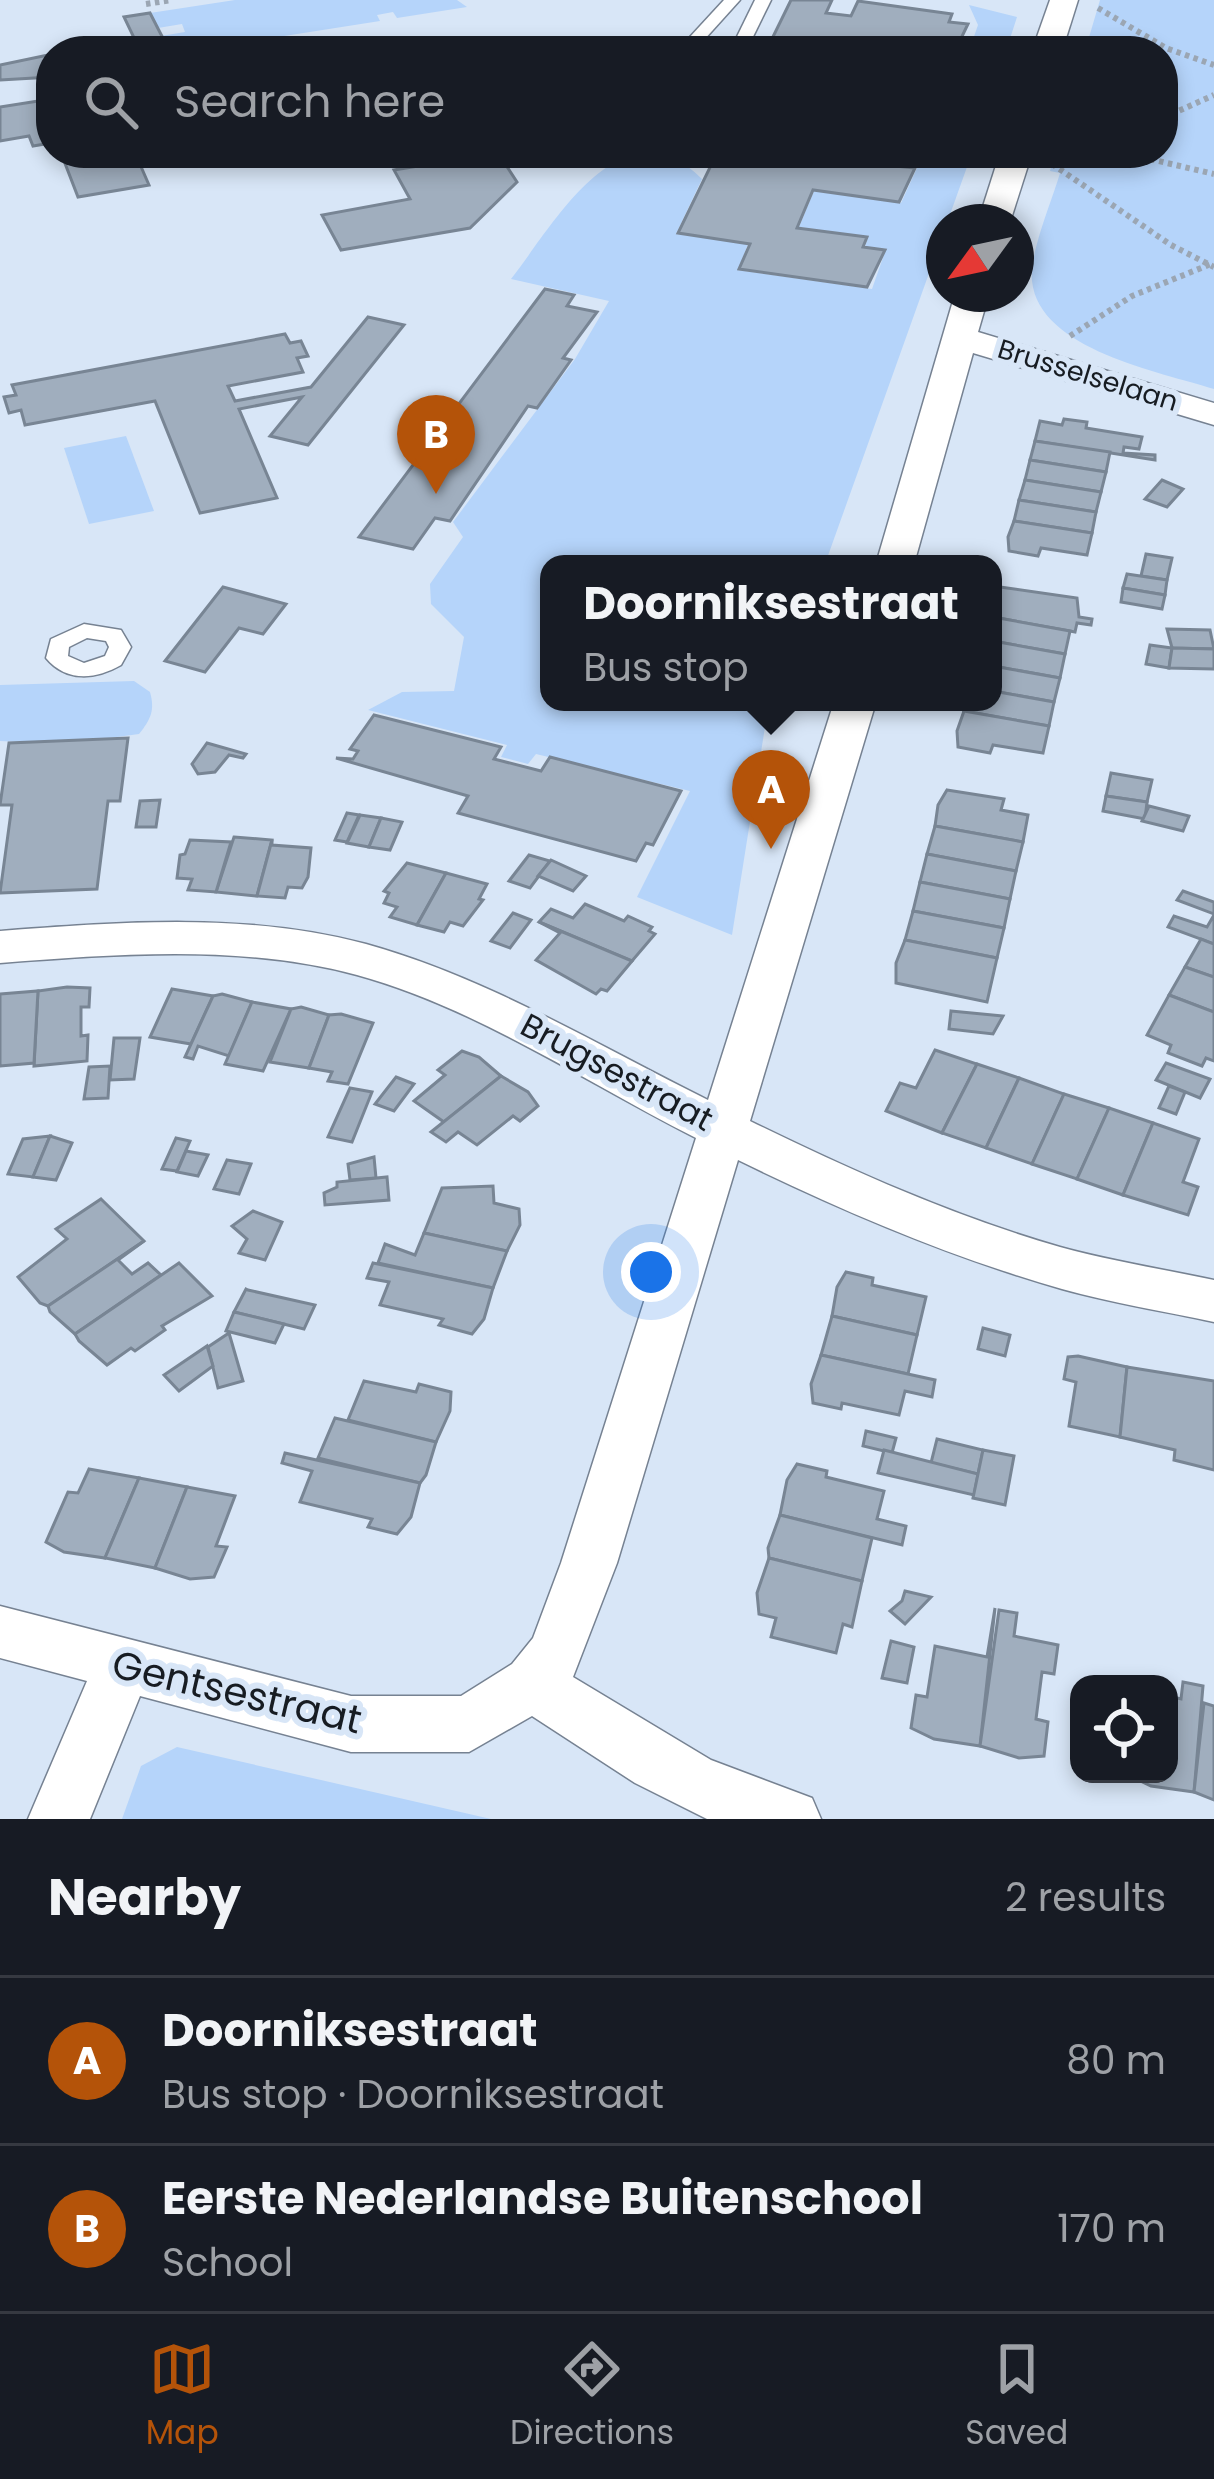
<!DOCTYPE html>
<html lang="en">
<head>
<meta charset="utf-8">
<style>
	:root { --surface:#171b24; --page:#20242c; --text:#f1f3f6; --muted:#9ea1a6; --line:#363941; --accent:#b45309 }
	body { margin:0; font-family:Poppins,sans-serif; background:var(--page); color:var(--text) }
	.controls { position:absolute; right:36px; bottom:36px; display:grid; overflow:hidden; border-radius:24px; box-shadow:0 6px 18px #0003 }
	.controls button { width:108px; height:108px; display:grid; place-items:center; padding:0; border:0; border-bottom:3px solid var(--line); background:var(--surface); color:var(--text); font:60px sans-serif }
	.compass { position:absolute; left:926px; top:204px; width:108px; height:108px; border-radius:50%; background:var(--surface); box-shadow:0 6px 18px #0003; rotate:237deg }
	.you { position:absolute; left:651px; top:1272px; width:42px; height:42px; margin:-30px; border:9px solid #fff; border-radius:50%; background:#1a73e8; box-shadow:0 0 0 18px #1a73e833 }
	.badge { display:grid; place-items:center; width:78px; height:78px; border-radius:50%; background:var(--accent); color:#fff; font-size:39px; font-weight:700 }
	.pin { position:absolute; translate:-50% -99px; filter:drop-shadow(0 3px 6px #0008) }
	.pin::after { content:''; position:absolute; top:63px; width:42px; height:36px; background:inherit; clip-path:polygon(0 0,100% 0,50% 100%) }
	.popup { position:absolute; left:540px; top:555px; width:462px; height:156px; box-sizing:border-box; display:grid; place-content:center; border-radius:24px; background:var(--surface); filter:drop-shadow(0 3px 9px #0005); font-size:39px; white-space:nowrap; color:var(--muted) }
	.popup b { font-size:45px; color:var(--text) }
	.popup::after { content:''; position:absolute; left:50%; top:100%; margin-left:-24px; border:24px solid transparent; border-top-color:var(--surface) }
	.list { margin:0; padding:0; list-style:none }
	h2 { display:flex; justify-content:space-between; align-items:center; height:156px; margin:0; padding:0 48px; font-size:51px }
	h2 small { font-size:39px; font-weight:400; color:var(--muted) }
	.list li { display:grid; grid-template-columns:78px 1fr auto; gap:36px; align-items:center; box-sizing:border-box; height:168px; padding:0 48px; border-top:3px solid var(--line) }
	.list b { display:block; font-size:45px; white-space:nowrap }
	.list p { margin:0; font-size:39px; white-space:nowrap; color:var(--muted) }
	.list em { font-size:39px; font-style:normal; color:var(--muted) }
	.icon { flex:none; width:66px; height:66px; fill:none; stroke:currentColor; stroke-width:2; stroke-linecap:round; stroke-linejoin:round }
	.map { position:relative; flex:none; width:1214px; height:1819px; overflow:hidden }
	.search { position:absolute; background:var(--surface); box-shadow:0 6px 18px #0003; left:36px; right:36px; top:36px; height:132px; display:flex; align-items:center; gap:30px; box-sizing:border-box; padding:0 42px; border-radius:48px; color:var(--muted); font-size:45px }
	.sheet { height:492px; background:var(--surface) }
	nav { display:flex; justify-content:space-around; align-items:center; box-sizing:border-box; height:168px; border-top:3px solid var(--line); background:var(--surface); font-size:33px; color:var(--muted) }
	nav a { display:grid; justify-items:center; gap:6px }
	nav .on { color:var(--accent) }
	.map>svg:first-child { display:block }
	.green { fill:#b5d4fa }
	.building { fill:#a0aebe; stroke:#788594; stroke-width:3 }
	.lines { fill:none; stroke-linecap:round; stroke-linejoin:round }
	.lane-casing { stroke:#768292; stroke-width:3 }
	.street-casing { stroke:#768292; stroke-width:3 }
	.path { stroke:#9ba6b3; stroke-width:6; stroke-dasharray:4.5 4.5; stroke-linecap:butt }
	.lane { fill:#fff; fill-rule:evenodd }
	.street { fill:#fff; fill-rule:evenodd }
	.labels { text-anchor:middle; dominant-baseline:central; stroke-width:12; stroke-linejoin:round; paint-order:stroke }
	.far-street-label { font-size:27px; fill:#171c22; stroke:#d8e6f7 }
	.street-label { font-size:33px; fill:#171c22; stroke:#d8e6f7 }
	.near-street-label { font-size:39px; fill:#171c22; stroke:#d8e6f7 }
</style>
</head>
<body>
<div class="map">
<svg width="1214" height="1819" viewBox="0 0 1214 1819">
	<rect width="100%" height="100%" fill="#d8e6f7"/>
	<g class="green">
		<polygon points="235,0 457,0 467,7 397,18 393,12 377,15 380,21 188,51 169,50 161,36 185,32 182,24 158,28 150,13"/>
		<path d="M1100,0h114v389c-53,-17 -175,-39 -182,-108 -3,-27 20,-80 28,-108l-10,-2 5,-18h108v-102h-78z"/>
		<polygon points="969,5 1017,17 1006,51 969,51 978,25"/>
		<path d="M877,153h95l-147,411h-276v138h225l-9,25 -33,208 -95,-38 53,-106 -154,-37 -8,10 -27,-7 6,-12 -139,-35 34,-18 52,-1 10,-54 -33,-33 -1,-20 33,-47 -10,-15 122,-163 34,-58 -98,-22c44,-56 111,-180 191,-100l-26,55 72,10 -10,26 134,19 14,-40 -21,-2 3,-10 -69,-10 15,-36 87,12 16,-35 -20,-3 3,-9z"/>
		<polygon points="126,436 154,511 89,524 64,448"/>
		<path d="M134,681l16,11c5,18 1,27 -11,42l-74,10 -65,-3v-56z"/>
		<polygon points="177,1747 491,1819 122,1819 141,1766"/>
	</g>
	<g class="building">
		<polygon points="791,0 832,0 826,13 851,16 858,1 952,14 949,22 968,24 955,51 875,43 872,51 766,51"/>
		<polygon points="150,13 169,50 183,51 82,51 137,44 124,17"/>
		<polygon points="48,55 51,55 51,77 0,80 0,65"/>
		<polygon points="51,99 51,143 33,146 29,136 0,141 0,107"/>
		<polygon points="61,153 135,153 149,185 78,197"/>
		<polygon points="424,153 498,153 517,182 470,228 341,250 322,215 410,199 394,170 430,164"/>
		<polygon points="717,153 872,153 898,157 894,166 915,168 899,202 813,190 797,228 867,237 863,247 885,250 867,287 739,269 750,244 678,233"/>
		<polygon points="545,289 574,295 567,306 597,312 563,358 571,360 537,408 528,406 450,521 435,518 413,549 359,537"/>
		<polygon points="368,317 404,325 308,445 270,436 302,397 239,409 277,498 200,513 155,401 25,425 21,410 9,413 4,397 16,395 12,385 285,334 290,343 301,341 308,356 297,358 303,372 228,386 235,401 311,387"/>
		<polygon points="1064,419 1087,422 1086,428 1142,437 1139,449 1124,447 1123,453 1155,455 1155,460 1035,441 1040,421 1062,425"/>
		<polygon points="1035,441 1110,452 1106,472 1030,460"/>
		<polygon points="1030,460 1106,472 1101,492 1025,480"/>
		<polygon points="1025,480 1101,492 1096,512 1019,500"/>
		<polygon points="1162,480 1183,489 1167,507 1145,499"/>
		<polygon points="1019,500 1096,512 1092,533 1014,521"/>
		<polygon points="1014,521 1092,533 1087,555 1041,548 1038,556 1009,551 1008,537"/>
		<polygon points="1146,554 1172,558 1167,580 1141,576"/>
		<polygon points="1127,574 1167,580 1165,595 1123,588"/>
		<polygon points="223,587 286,604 263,634 239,628 205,672 165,661"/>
		<polygon points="1000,587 1077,598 1079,617 1092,619 1091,625 1077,623 1075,632 993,617 993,598"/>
		<polygon points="1123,588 1165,595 1162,609 1121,602"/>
		<polygon points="993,617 1070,631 1065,654 993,641"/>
		<polygon points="1167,629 1210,630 1214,649 1172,648"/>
		<polygon points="993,641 1065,654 1060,678 993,666"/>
		<polygon points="1150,645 1172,648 1169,668 1146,664"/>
		<polygon points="1172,648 1214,649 1214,669 1169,668"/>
		<polygon points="993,666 1060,678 1054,702 993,691"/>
		<polygon points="993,691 1054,702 1049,726 964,711 967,702 993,702"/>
		<polygon points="964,711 1049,726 1043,753 993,745 990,753 958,747 957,731"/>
		<polygon points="374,715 501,747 494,759 541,771 550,757 681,791 653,845 646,843 636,861 458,813 468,796 336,758 353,759 358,751 350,749"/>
		<polygon points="128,738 120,801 108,801 97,889 0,893 12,805 0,805 9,743"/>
		<polygon points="207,743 246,754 243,758 229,755 215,772 198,774 192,764"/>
		<polygon points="1111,773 1152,780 1147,802 1106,796"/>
		<polygon points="947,790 1004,799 1001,810 1028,815 1023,842 935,826 938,805"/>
		<polygon points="1106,796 1147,802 1145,819 1103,811"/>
		<polygon points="160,800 156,827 136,827 140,801"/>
		<polygon points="1149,806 1189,816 1183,831 1142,821"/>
		<polygon points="347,813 359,815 347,842 335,840"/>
		<polygon points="360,815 381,818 369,847 347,843"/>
		<polygon points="381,818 402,822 390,850 369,847"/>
		<polygon points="935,826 1023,842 1016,871 927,854"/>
		<polygon points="234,837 272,840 257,896 216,892"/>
		<polygon points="190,840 231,842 216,892 188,890 192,879 177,878 180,855 185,854"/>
		<polygon points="272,840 272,845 311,848 308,877 302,888 288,887 285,898 257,896"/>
		<polygon points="927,854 1016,871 1010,899 920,882"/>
		<polygon points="529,855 550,861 530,888 509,881"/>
		<polygon points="551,860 586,876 573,891 538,876"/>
		<polygon points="407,863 446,873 417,925 390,917 397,907 384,903 389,893 384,891"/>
		<polygon points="446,873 487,884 479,899 483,900 463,926 450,922 444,932 417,925"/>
		<polygon points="920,882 1010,899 1004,928 913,911"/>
		<polygon points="1183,891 1214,902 1214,914 1177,900"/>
		<polygon points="585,904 624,921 628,916 652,927 649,931 655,934 632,961 539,922 551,909 573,918"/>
		<polygon points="913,911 1004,928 997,958 905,940"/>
		<polygon points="513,913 531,920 510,948 491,941"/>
		<polygon points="1214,915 1214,944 1168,927 1174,916 1207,927"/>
		<polygon points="539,922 632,961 607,991 601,989 596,994 536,960 560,933"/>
		<polygon points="1201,939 1214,944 1214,977 1185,967"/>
		<polygon points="905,940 997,958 987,1002 896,983 896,963"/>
		<polygon points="1185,967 1214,977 1214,1012 1169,995"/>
		<polygon points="67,987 90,988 89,1007 81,1007 81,1036 88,1035 87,1061 34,1066 38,991"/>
		<polygon points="172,989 213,996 191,1044 150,1037"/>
		<polygon points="38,991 34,1063 0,1066 0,994"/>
		<polygon points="222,994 252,1002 229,1056 198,1046 193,1059 185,1057 213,996"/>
		<polygon points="1169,995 1214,1012 1214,1061 1206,1058 1202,1066 1168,1053 1171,1045 1147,1035"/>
		<polygon points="252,1002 291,1009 263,1071 225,1064"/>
		<polygon points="301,1007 329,1015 309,1068 270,1062 291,1009"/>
		<polygon points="951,1011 1003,1016 993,1034 949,1029"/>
		<polygon points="341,1014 373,1023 348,1084 328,1081 332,1072 309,1068 329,1015"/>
		<polygon points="114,1038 140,1038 134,1079 110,1080"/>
		<polygon points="935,1050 977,1064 942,1133 886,1111 900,1083 916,1088"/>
		<polygon points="462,1051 479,1057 501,1076 444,1122 414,1101 445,1075 438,1070"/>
		<polygon points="1166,1063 1210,1079 1200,1098 1156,1080"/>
		<polygon points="977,1064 1019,1078 986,1148 942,1133"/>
		<polygon points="110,1066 108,1098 84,1099 89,1067"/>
		<polygon points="501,1076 528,1092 538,1106 520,1121 513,1116 477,1145 458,1132 446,1142 431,1132"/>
		<polygon points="396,1077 414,1084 394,1111 375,1104"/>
		<polygon points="1019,1078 1064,1094 1032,1164 986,1148"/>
		<polygon points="1169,1086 1185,1092 1176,1114 1159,1108"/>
		<polygon points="350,1088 372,1092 352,1142 328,1137"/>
		<polygon points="1064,1094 1109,1108 1077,1179 1032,1164"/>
		<polygon points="1109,1108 1153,1123 1123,1195 1077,1179"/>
		<polygon points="1153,1123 1199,1139 1183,1182 1198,1187 1188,1215 1123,1195"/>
		<polygon points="50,1136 33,1177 8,1174 23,1139"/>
		<polygon points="50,1136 72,1143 56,1180 33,1177"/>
		<polygon points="176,1138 190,1141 177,1171 162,1169"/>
		<polygon points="186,1151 208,1155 198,1176 177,1172"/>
		<polygon points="374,1157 376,1178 350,1180 348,1164"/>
		<polygon points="227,1160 251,1164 239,1194 214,1189"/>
		<polygon points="387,1177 389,1200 325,1205 324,1193 337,1187 337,1182"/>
		<polygon points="493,1186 494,1203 519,1209 520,1225 507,1251 424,1233 442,1188"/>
		<polygon points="101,1199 144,1241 48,1306 40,1303 18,1277 67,1239 56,1229"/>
		<polygon points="253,1211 282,1222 265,1260 239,1253 247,1239 232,1226"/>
		<polygon points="424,1233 507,1251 493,1288 378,1263 385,1244 415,1255"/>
		<polygon points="144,1241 118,1260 132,1274 148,1263 161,1275 75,1334 50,1312 48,1306"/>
		<polygon points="179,1263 212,1296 162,1326 165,1330 135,1351 131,1348 107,1365 79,1341 75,1334"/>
		<polygon points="373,1263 493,1288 484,1319 472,1334 439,1325 443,1319 380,1305 389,1282 367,1278"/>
		<polygon points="846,1272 873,1278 872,1285 926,1297 917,1335 832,1316 837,1287"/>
		<polygon points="246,1289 248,1290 315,1305 304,1329 234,1312"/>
		<polygon points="234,1312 284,1324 275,1343 226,1331"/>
		<polygon points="832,1316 917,1335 908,1374 821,1355"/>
		<polygon points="983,1328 1010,1335 1005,1356 978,1349"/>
		<polygon points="229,1333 243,1381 218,1388 208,1347"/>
		<polygon points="207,1346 213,1366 179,1391 164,1375"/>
		<polygon points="821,1355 935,1380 932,1397 905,1391 899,1415 842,1403 841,1409 813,1403 811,1384"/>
		<polygon points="1078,1356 1127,1367 1120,1437 1069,1426 1076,1382 1064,1379 1068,1357"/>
		<polygon points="1127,1367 1214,1381 1214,1470 1174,1460 1175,1450 1120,1437"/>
		<polygon points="364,1381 416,1392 419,1384 451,1392 450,1411 436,1442 348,1420"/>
		<polygon points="335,1418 436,1442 426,1475 420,1483 318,1458"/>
		<polygon points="866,1431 896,1438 892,1453 863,1446"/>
		<polygon points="937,1439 983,1450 978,1474 931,1463"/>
		<polygon points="884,1450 978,1474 974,1495 878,1473"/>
		<polygon points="983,1450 1014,1456 1005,1505 973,1498"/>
		<polygon points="285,1453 420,1483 411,1517 397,1534 368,1527 372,1519 300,1502 312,1471 282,1463"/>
		<polygon points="797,1464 827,1471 826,1477 884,1491 877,1519 906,1526 902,1545 780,1515 787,1480"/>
		<polygon points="89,1469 139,1478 105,1558 64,1552 46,1542 68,1492 78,1493"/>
		<polygon points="139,1478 187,1487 155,1568 105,1558"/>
		<polygon points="187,1487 235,1496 216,1546 227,1547 214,1577 190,1579 155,1568"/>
		<polygon points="780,1515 872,1538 862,1581 769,1558 768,1548"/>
		<polygon points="769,1558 862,1581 852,1627 843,1624 836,1653 771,1637 776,1618 759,1614 757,1593"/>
		<polygon points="905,1591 931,1597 905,1624 890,1611 902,1601"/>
		<polygon points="995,1608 980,1746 934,1739 911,1728 916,1695 927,1697 935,1646 987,1657"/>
		<polygon points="999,1610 1017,1613 1014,1636 1058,1645 1054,1674 1042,1672 1036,1719 1048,1722 1044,1756 1019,1758 980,1746"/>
		<polygon points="891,1641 914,1647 907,1683 882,1678"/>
		<polygon points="1183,1682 1203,1686 1194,1792 1151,1786 1128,1775 1169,1774 1169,1696 1181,1699"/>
		<polygon points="1204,1703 1214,1706 1214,1800 1194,1792"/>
	</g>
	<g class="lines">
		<defs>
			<g id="lane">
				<polygon points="724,0 740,0 694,51 677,51"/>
				<polygon points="755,0 771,0 746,51 730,51"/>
				<polygon points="681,153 697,153 687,162 681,161"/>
				<path d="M84,624l37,6 10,17 -10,18c-26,15 -55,17 -75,-7l5,-19zM87,638l19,3 3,6 -4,9 -21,7 -16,-7 1,-9z"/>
			</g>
			<g id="street">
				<polygon points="1050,0 1078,0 1062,51 1032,51"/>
				<polygon points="1000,153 1032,153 1010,222 978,222"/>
				<polygon points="955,294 989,294 978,332 1214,403 1214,425 973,353 914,564 876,564"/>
				<path d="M834,702h42l-126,419c100,49 202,95 310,126 50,14 103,22 154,33v42c-51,-11 -102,-19 -152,-33 -112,-32 -220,-78 -324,-129l-121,403 -44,114 138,83 101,38 9,21h-114l-72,-36 -103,-67 -63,36h-118l-211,-56 -50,123h-62l59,-138 -87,-23v-52l351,90h110l51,-32 21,-26 28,-75 135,-425c-111,-56 -219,-130 -339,-163 -115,-31 -240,-21 -357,-12v-32c120,-9 248,-19 366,13 122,34 229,100 342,156z"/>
			</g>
		</defs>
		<use href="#lane" class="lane-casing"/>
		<use href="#street" class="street-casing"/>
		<g class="path">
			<polyline points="146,4 172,0"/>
			<polyline points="1098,8 1166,48 1214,65"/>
			<polyline points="1163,118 1214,95"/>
			<polyline points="1124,153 1214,174"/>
			<polyline points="1052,164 1171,245 1214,267"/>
			<polyline points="1070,336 1132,296 1211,264"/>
		</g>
		<use href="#lane" class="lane"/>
		<use href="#street" class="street"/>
	</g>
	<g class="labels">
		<g class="far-street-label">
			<text transform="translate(1088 375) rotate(17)">Brusselselaan</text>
		</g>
		<g class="street-label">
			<text transform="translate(617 1072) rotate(28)">Brugsestraat</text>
		</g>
		<g class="near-street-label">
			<text transform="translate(237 1692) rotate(13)">Gentsestraat</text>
		</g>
	</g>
</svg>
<div class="controls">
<button><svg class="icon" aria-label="locate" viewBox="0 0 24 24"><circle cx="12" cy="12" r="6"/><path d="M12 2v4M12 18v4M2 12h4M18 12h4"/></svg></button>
</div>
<svg class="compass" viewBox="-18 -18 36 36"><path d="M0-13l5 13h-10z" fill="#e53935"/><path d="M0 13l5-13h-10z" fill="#9ea1a6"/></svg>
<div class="you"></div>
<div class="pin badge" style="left:771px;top:849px">A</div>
<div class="popup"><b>Doorniksestraat</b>Bus stop</div>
<div class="pin badge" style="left:436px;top:494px">B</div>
<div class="search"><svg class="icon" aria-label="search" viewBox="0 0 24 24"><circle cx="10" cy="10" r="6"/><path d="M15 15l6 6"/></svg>Search here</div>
</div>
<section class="sheet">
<h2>Nearby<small>2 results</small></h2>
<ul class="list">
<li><span class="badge">A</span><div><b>Doorniksestraat</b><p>Bus stop · Doorniksestraat</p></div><em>80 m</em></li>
<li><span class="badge">B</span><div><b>Eerste Nederlandse Buitenschool</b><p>School</p></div><em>170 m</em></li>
</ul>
</section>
<nav>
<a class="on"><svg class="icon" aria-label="map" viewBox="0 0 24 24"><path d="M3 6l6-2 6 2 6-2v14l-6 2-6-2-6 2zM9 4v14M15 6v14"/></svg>Map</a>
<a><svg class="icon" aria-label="directions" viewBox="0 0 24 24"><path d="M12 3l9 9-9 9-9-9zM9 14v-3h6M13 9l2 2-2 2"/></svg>Directions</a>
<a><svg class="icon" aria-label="saved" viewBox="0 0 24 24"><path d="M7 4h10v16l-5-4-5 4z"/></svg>Saved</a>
</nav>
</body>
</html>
